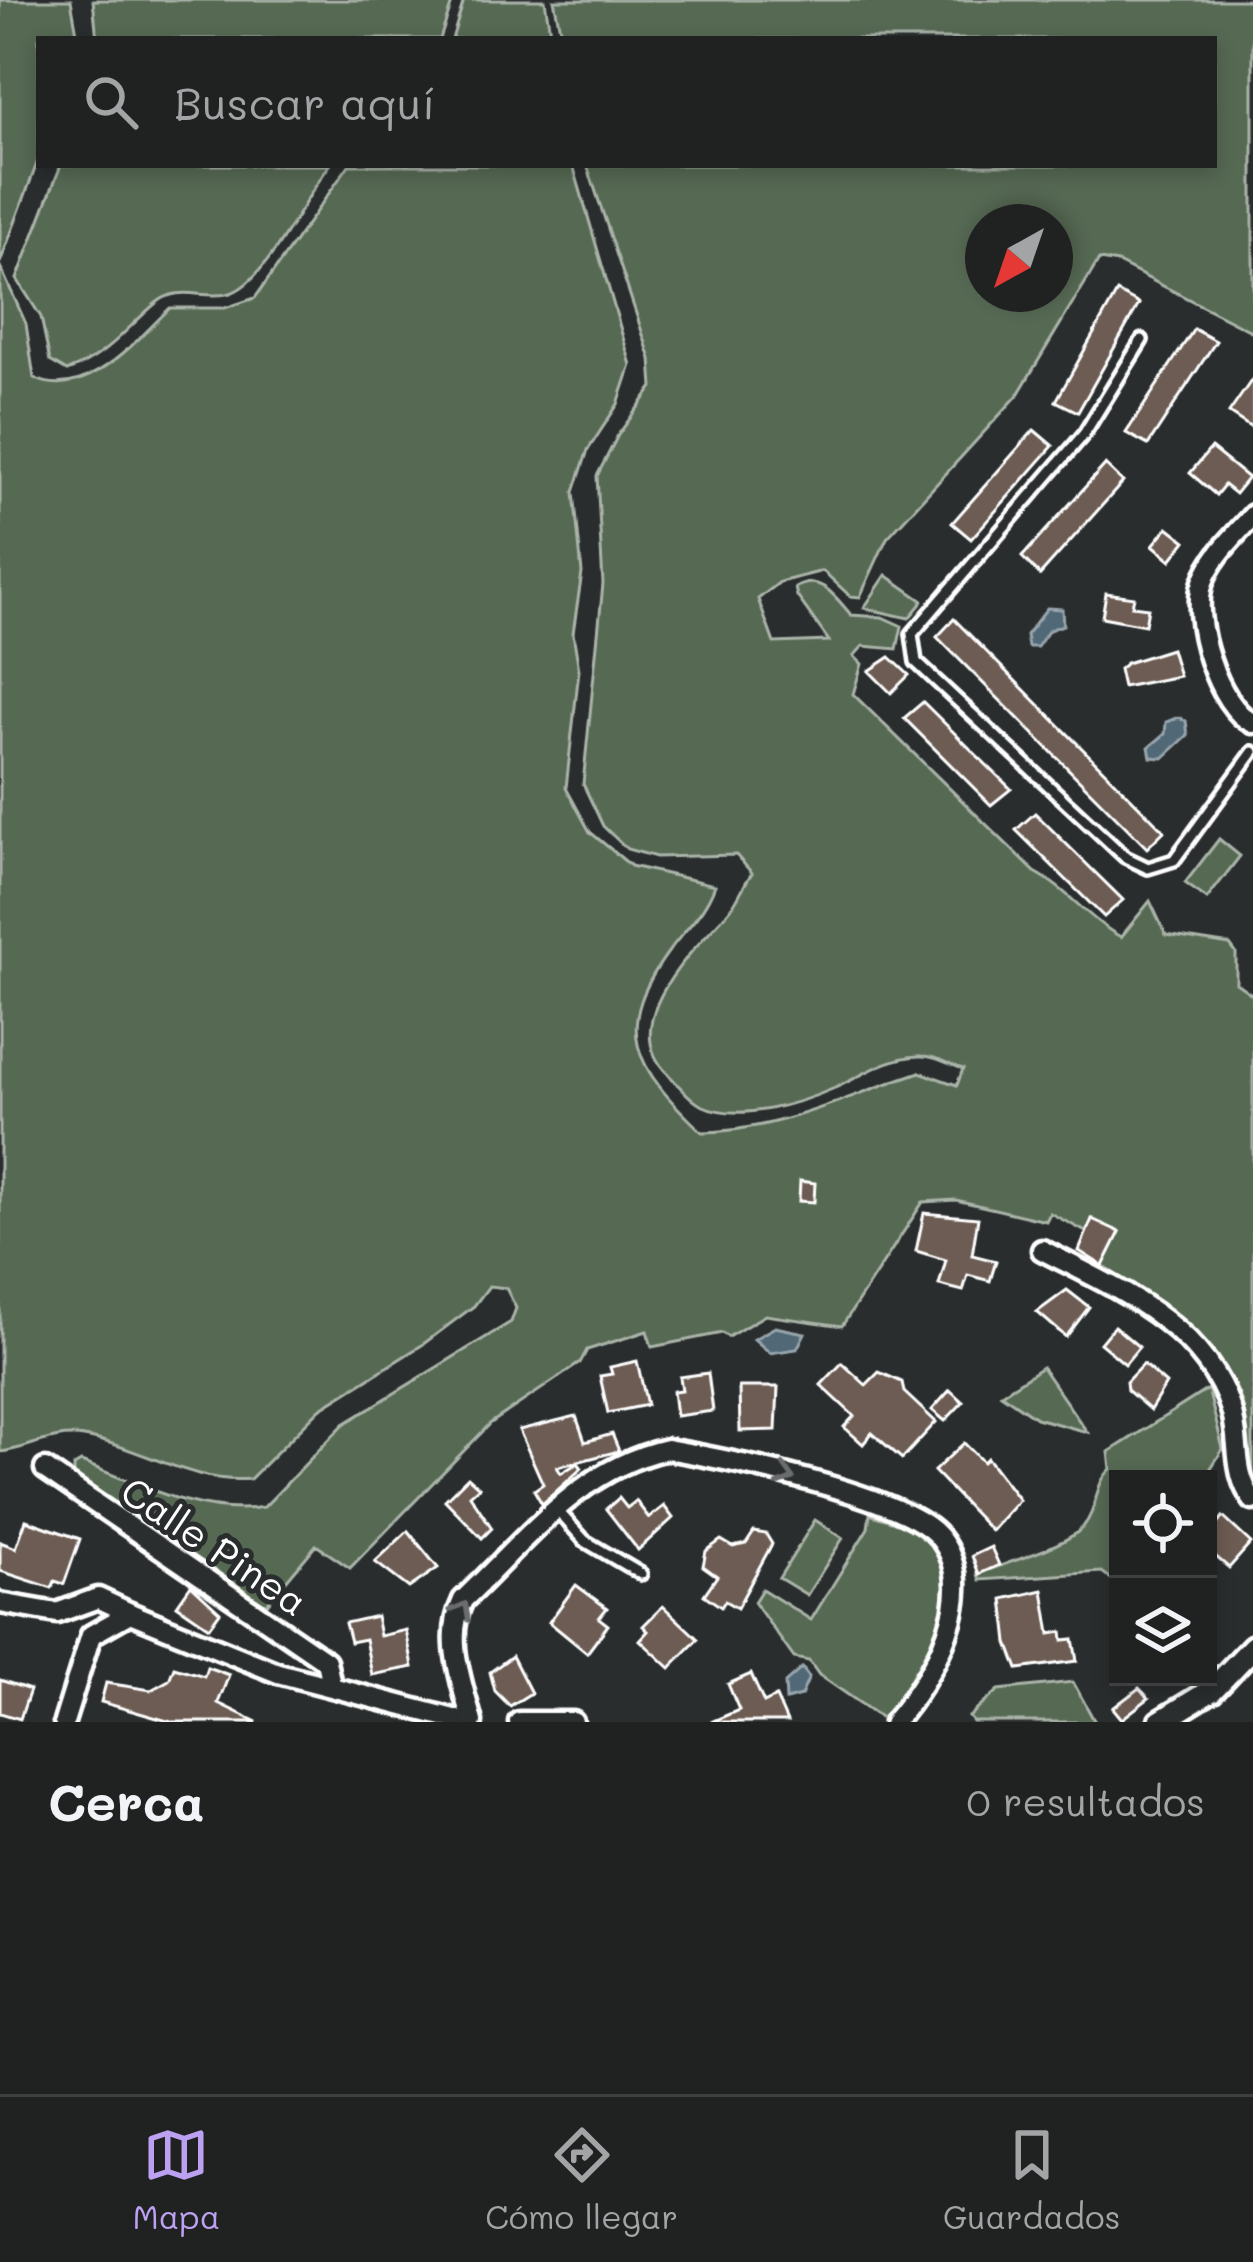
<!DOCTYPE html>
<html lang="es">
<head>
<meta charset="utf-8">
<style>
	:root { --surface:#202222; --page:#282a2a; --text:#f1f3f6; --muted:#a2a4a5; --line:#3d3f40; --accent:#bca0f2 }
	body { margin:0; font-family:Mali,sans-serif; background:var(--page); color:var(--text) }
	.controls { position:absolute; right:36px; bottom:36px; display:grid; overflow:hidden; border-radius:0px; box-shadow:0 6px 18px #0003 }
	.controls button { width:108px; height:108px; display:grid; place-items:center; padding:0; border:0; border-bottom:3px solid var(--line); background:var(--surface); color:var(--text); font:60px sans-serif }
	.compass { position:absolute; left:965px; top:204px; width:108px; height:108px; border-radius:50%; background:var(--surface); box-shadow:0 6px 18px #0003; rotate:220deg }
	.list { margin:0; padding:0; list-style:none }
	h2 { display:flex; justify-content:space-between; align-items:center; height:156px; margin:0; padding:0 48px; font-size:51px }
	h2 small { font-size:39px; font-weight:400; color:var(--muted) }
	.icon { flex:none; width:66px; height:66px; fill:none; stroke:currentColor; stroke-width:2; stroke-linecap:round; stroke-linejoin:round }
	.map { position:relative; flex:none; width:1253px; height:1722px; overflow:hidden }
	.search { position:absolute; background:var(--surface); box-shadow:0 6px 18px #0003; left:36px; right:36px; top:36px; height:132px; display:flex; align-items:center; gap:30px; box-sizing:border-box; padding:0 42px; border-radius:0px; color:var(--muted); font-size:45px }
	.sheet { height:372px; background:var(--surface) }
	nav { display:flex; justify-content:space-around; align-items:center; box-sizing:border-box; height:168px; border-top:3px solid var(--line); background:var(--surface); font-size:33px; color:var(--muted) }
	nav a { display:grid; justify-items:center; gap:6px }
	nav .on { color:var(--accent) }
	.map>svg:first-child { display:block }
	.green { fill:#566953; stroke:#aab4a9; stroke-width:3; fill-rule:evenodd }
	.water { fill:#516976; stroke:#97a5ad; stroke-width:3 }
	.building { fill:#6c5c53; stroke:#fff; stroke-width:3 }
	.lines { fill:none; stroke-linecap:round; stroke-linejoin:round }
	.service-casing { stroke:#fff; stroke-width:18 }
	.minor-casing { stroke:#fff; stroke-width:27 }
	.tertiary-casing { stroke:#fff; stroke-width:30 }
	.service { stroke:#2a2d2e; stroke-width:9 }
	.minor { stroke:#2a2d2e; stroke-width:18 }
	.tertiary { stroke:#2a2d2e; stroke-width:21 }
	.oneway { stroke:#6a6c6d }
	.labels { text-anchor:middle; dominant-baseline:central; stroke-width:10; stroke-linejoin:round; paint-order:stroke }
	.street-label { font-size:39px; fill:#fff; stroke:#2a2d2e }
</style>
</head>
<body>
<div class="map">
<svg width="1253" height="1722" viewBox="0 0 1253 1722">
	<rect width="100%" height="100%" fill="#2a2d2e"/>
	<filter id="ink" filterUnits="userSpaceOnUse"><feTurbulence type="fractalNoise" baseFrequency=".00833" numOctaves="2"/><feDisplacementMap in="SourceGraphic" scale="24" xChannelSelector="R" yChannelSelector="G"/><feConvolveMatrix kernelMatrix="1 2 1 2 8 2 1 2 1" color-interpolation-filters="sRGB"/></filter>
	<g filter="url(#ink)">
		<g class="green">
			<polygon points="0,0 71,0 78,39 39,39 39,158 0,263"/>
			<polygon points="93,0 453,0 440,39 97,39"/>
			<polygon points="464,0 545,0 551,39 452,39"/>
			<path d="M554,0h699v332l-135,-69 -19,-3 -82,136 -130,142 -27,59 -10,-1 -27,-25 -43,11 -22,17 16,44 55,-2 -32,-45 -2,-8c25,-15 40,8 56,27l31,2 20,9 -5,23 -34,-3 -9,10 8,8 -9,30 182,178c32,17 54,48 86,65l29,-36 16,34 64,10 6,8v30l17,12v483c-10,-26 -3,-58 -14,-83 -25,-60 -86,-95 -136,-129l-10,-46 -7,12 -36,-19 -4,8 -90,-21 -33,2 -81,124 -77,-11 -37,22 -6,-4 -70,14 -5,-16 -60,19 -7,13 -89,60 -141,145 -34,-23 -50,60 -192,-130v-9l7,-4c54,21 124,56 183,45l80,-83 167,-102 5,-14 -10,-20 -17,-2 -15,20 -52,39 -102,64 -70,70c-57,6 -111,-33 -166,-42 -32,-5 -55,12 -84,15v-1186l26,58 8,54c51,25 103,-38 136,-70h55l30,-10 94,-133h224l58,200 -13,39 -30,46 -14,42 8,81 -9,60 6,37 -13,118 24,44 41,34 84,19c-10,27 -26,40 -43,62 -62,82 -38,120 30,185 79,-1 144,-36 218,-60l37,13 6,-16c-14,-5 -30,-14 -44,-13 -34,2 -55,19 -84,32 -37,16 -96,35 -134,17 -12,-6 -23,-21 -33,-31 -53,-52 26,-125 60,-162 10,-11 15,-27 24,-39l-16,-18 -80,2 -29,-8 -24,-23 -20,-42 20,-200 -6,-108 21,-41 35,-48 -2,-28 -64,-194h627v-126h-652zM983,222h72v72h-72z"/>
			<path d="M61,165h269c-25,31 -66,122 -103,129 -27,5 -48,-10 -72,10 -31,26 -48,53 -88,67l-17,-10 -9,-44 -24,-38z"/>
			<polygon points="886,575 923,601 909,618 864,608"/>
			<polygon points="1219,839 1240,856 1207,899 1185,883"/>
			<polygon points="1042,1367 1048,1376 1087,1432 1036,1418 1001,1394"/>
			<path d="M1208,1389l15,60 -19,30h-86v105l-16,-12 -122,8 -2,-6c25,-10 90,-29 105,-47 16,-19 10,-42 28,-58l-2,-17z"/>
			<path d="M870,1514c14,5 31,9 44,16 74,41 2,144 -31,189l-64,-44 -10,-14 -15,-3 -40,-56 8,-13 49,31 57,-92z"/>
			<polygon points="815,1520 843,1538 807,1595 779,1578"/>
			<polygon points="1073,1682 1095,1722 973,1722 969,1717 999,1690"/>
		</g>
		<g class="water">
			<polygon points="1047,608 1062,609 1063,625 1049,630 1037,647 1028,647 1026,635"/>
			<polygon points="1179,717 1186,721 1188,735 1163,758 1151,757 1149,747 1165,734 1166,722"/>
			<polygon points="775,1327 805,1333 797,1349 770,1353 754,1339"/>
			<polygon points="802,1668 809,1677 801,1696 786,1700 785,1683"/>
		</g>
		<g class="building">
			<polygon points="1117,292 1139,304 1078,412 1056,401"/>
			<polygon points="1194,329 1216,341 1148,445 1126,433"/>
			<polygon points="1253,378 1253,429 1229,413"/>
			<polygon points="1034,430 1053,446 971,539 952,523"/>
			<polygon points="1211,448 1248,478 1235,494 1224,485 1216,495 1190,473"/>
			<polygon points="1105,465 1123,482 1040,575 1022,557"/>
			<polygon points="1168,527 1186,541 1171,560 1153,545"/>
			<polygon points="1106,593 1134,597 1132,606 1148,608 1145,625 1102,617"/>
			<polygon points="954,619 1164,831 1147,848 937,637"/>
			<polygon points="1171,649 1179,676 1123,687 1119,669 1126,663"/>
			<polygon points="890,657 909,675 891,693 869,671"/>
			<polygon points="923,702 1011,789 991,805 904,718"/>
			<polygon points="1035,813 1123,900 1104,917 1016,830"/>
			<polygon points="800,1181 815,1183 814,1202 799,1201"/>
			<polygon points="924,1213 978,1218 972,1255 996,1261 990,1281 968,1275 963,1291 939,1285 946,1260 916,1251"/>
			<polygon points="1092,1219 1120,1232 1103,1266 1079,1251"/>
			<polygon points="1067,1290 1089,1307 1066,1337 1037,1312"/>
			<polygon points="1114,1326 1139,1347 1125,1364 1100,1343"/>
			<polygon points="637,1361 647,1405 608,1413 600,1376 612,1374 610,1367"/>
			<polygon points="842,1363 866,1385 879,1372 902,1382 904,1392 936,1422 902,1459 872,1433 863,1444 844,1427 854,1416 821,1385"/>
			<polygon points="1143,1364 1166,1384 1150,1410 1127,1390 1126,1382"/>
			<polygon points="708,1373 713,1411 676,1416 673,1391 682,1390 680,1377"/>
			<polygon points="739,1387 778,1387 776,1430 740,1431"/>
			<polygon points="950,1390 963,1402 945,1421 932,1410"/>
			<polygon points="576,1416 585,1442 612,1434 619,1451 557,1467 561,1473 578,1463 582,1468 542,1504 534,1490 543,1484 519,1430"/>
			<polygon points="964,1443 983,1462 987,1458 1019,1500 991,1531 934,1471"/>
			<polygon points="468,1477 479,1487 470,1495 492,1528 482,1538 445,1500"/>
			<polygon points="619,1498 627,1508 636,1501 649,1518 664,1506 673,1518 638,1550 606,1509"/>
			<polygon points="1223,1517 1251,1543 1229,1568 1208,1550 1214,1538 1209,1534"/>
			<polygon points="26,1520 80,1539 64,1584 55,1581 52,1588 0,1571 0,1542 16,1548"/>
			<polygon points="408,1531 438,1568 409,1588 375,1562"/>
			<polygon points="754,1532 766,1534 772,1544 737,1608 725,1601 721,1607 704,1595 717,1576 703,1566 706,1551 721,1540 733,1547 746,1544"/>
			<polygon points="991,1547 999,1565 979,1574 972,1556"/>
			<polygon points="191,1585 220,1612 209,1627 177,1605"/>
			<polygon points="576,1585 607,1608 599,1618 608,1625 587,1653 549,1622"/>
			<polygon points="1043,1590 1050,1634 1062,1632 1063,1640 1073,1639 1077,1661 1018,1669 1008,1643 1003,1599"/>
			<polygon points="663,1606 698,1639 670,1668 640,1640 648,1631 643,1626"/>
			<polygon points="376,1616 380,1636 406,1630 413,1667 372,1675 365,1639 350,1642 345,1623"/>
			<polygon points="512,1656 531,1693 510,1706 495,1691 490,1672"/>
			<polygon points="174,1667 204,1676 207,1667 229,1675 218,1703 257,1722 171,1722 101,1702 106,1683 151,1690 169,1680"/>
			<polygon points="751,1674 764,1703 776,1697 787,1722 711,1722 739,1710 728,1684"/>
			<polygon points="0,1680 30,1690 20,1719 0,1713"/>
			<polygon points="1139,1688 1149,1698 1122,1719 1113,1708"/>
		</g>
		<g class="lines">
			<defs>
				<g id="service">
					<polyline points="1142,340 1084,434 912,634 916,662 1125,857 1148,868 1174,860 1253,752"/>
					<polyline points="557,1510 585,1541 641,1574"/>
				</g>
				<g id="minor">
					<path d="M1253,515c-17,20 -41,41 -50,67 -13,36 15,126 50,141"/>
					<path d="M1042,1250c73,38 162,74 189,160 10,30 1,63 22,90"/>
					<polyline points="45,1469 326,1661 331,1685"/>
					<polyline points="0,1603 57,1613 98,1598 130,1613"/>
					<polyline points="64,1722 91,1635 130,1613 278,1673 465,1722"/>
					<path d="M472,1722c-10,-41 -28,-83 -9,-122 62,-59 117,-132 204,-151 57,10 238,46 272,88 44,54 -7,141 -45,185"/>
					<polyline points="519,1722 573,1722"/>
				</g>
				<polyline id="tertiary" points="1160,1722 1212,1690 1253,1647"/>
			</defs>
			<use href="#service" class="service-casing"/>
			<use href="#minor" class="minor-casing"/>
			<use href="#tertiary" class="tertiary-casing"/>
			<use href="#service" class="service"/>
			<use href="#minor" class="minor"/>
			<use href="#tertiary" class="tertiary"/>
		</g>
		<defs><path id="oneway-chevron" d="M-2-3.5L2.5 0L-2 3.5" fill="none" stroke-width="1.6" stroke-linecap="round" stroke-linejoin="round" transform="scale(3)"/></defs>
		<g class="oneway">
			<use href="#oneway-chevron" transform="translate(786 1476) rotate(16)"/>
			<use href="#oneway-chevron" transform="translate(462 1610) rotate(-62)"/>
		</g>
	</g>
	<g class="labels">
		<g class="street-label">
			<text transform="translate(215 1545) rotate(34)">Calle Pinea</text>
		</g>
	</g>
</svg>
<div class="controls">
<button><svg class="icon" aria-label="locate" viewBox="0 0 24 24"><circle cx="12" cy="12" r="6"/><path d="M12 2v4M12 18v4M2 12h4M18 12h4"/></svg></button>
<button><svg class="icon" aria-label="layers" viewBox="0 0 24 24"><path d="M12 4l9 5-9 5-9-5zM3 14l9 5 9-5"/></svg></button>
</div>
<svg class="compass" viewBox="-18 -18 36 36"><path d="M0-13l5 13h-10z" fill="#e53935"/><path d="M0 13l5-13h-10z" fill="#a2a4a5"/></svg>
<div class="search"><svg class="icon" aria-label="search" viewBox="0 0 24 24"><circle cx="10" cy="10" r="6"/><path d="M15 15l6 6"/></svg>Buscar aquí</div>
</div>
<section class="sheet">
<h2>Cerca<small>0 resultados</small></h2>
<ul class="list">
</ul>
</section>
<nav>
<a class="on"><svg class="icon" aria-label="map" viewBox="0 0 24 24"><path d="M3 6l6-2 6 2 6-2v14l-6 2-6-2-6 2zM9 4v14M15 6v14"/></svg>Mapa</a>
<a><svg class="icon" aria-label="directions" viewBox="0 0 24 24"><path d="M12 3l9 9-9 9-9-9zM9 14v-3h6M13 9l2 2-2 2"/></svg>Cómo llegar</a>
<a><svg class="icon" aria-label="saved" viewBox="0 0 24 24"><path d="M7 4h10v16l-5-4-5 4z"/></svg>Guardados</a>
</nav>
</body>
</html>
